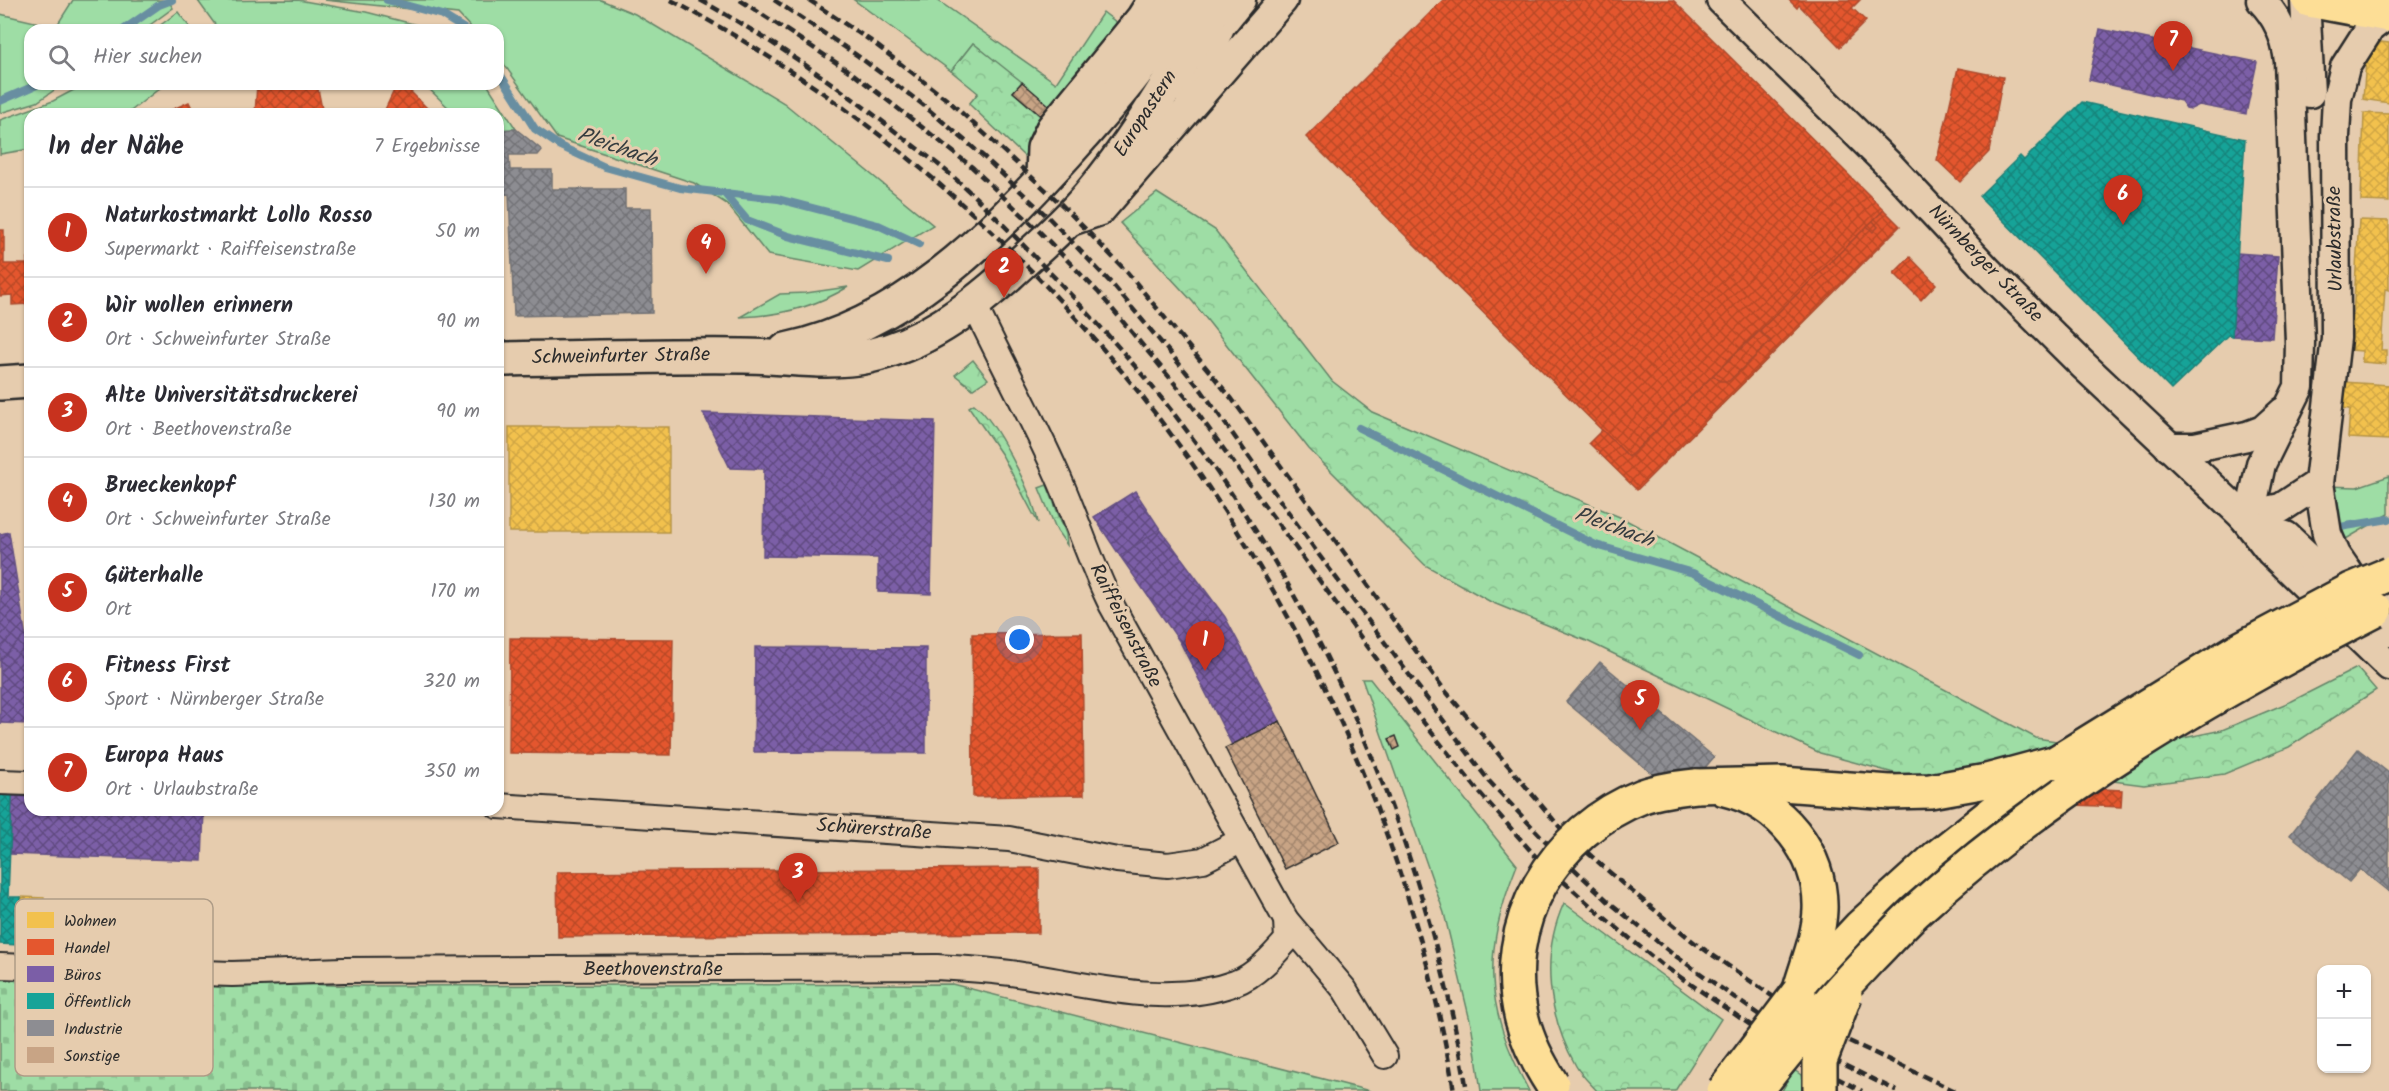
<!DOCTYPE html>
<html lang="de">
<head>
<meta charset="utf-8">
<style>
	:root { --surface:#fff; --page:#f7f7f7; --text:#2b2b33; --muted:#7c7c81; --line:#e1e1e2; --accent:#c8321e }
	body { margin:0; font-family:Kalam,sans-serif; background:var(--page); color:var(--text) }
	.controls { position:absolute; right:18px; bottom:18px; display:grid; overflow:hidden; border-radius:12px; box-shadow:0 2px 4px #0004 }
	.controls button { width:54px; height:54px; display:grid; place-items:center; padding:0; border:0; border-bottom:2px solid var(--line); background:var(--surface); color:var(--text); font:30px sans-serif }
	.you { position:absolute; left:1020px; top:640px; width:21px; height:21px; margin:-15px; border:4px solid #fff; border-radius:50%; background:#1a73e8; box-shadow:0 0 0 9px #1a73e833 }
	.badge { display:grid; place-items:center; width:39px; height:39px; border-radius:50%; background:var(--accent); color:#fff; font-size:20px; font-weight:700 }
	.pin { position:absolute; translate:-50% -50px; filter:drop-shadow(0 2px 3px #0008) }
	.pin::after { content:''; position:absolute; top:32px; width:21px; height:18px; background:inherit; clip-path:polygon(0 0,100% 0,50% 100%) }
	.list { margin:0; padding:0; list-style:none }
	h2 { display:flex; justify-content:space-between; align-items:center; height:78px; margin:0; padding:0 24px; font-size:26px }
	h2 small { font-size:20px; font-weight:400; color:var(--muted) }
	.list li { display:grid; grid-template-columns:39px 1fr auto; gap:18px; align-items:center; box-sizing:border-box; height:90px; padding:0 24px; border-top:2px solid var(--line) }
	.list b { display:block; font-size:22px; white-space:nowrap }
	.list p { margin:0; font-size:20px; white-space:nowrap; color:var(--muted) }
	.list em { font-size:20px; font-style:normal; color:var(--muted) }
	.icon { flex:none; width:33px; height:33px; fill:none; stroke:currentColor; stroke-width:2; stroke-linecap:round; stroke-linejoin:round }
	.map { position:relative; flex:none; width:2389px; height:1091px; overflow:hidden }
	.search { position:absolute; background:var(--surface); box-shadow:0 2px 4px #0004; left:24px; top:24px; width:480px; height:66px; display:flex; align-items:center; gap:15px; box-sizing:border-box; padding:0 21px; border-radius:18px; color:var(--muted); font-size:22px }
	.panel { position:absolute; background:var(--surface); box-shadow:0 2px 4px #0004; left:24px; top:108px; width:480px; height:708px; border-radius:18px }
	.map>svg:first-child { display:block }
	.green { fill:#9edda5; stroke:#648468; stroke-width:1.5 }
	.forest { fill:url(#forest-crowns); stroke:#648468; stroke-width:1.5 }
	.cemetery { fill:url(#cemetery-stones); stroke:#648468; stroke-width:1.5 }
	.homes { fill:url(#homes-cross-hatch); stroke:#b69444; stroke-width:1.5 }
	.shops { fill:url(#shops-cross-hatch); stroke:#ac4a2d; stroke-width:1.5 }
	.offices { fill:url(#offices-cross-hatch); stroke:#634f82; stroke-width:1.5 }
	.public { fill:url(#public-cross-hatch); stroke:#1d7f77; stroke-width:1.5 }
	.industry { fill:url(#industry-cross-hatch); stroke:#707073; stroke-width:1.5 }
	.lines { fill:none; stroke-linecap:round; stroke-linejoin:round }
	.stream { stroke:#678ea1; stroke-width:8 }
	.building { fill:url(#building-cross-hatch); stroke:#2b2b2b; stroke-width:1.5 }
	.minor-casing { stroke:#2b2b2b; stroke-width:28 }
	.tertiary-casing { stroke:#2b2b2b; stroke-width:33 }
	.secondary-casing { stroke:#2b2b2b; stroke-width:38 }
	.primary-casing { stroke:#2b2b2b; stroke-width:38 }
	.trunk-casing { stroke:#2b2b2b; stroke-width:38 }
	.minor { stroke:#e6ccae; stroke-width:24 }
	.tertiary { stroke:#e6ccae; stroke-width:28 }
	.secondary { stroke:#e6ccae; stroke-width:33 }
	.primary { stroke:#fdde96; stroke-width:33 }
	.trunk { stroke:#fdde96; stroke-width:33 }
	.rail { stroke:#2b2b2b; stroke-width:4.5; stroke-dasharray:9 4.5; stroke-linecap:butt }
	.trunk-bridge-casing { stroke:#2b2b2b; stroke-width:38; stroke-linecap:butt }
	.trunk-bridge { stroke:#fdde96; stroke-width:33 }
	.labels { text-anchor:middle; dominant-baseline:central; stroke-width:6; stroke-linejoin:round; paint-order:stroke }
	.street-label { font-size:20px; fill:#2b2b2b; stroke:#e6ccae }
	.water-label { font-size:21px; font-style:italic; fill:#353c3f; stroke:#e6ccae }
	.key { fill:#e6ccae; stroke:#ae9c87; stroke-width:1.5 }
	.key-label { font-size:16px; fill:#2b2b2b }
</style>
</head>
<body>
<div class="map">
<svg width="2389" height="1091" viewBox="0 0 2389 1091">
	<defs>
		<pattern id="forest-crowns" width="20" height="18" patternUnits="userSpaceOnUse" patternTransform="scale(1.5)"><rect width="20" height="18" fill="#9edda5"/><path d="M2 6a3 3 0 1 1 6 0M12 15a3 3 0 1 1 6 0" fill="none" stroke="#88be8e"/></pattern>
		<pattern id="cemetery-stones" width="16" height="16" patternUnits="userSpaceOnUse" patternTransform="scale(1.5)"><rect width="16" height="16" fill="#9edda5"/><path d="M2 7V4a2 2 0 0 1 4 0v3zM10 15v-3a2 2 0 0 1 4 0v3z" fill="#88be8e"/></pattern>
		<pattern id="homes-cross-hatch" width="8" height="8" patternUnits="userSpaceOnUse" patternTransform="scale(1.5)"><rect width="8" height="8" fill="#f2c14e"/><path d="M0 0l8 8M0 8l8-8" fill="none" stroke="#d0a644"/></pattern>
		<pattern id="shops-cross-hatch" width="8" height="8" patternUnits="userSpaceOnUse" patternTransform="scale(1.5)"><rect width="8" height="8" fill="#e4572e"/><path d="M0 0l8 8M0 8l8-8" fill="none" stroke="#b94827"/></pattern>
		<pattern id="offices-cross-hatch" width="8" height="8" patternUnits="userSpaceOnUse" patternTransform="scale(1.5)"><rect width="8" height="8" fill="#7b5ea7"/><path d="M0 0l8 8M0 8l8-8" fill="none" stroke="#604a80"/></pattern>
		<pattern id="public-cross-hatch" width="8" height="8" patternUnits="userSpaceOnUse" patternTransform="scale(1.5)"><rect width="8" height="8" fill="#17a398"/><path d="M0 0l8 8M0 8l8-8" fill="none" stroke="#15857c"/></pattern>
		<pattern id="industry-cross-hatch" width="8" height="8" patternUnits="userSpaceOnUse" patternTransform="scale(1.5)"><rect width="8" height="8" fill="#8d8d92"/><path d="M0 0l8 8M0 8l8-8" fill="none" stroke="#737377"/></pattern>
		<pattern id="building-cross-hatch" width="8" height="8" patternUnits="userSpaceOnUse" patternTransform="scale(1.5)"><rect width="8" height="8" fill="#c8a485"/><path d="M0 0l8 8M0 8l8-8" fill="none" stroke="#a3866d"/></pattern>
	</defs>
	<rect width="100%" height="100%" fill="#e6ccae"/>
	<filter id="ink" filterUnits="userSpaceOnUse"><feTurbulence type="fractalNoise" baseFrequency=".0167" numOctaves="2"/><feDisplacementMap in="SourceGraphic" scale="12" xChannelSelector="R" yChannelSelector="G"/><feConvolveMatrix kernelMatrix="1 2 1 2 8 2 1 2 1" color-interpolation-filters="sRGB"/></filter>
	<g filter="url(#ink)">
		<g class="green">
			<polygon points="73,0 168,0 173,8 143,30 30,30 30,84 63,84 37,102 0,113 0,14 56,27"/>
			<polygon points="298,0 366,12 437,30 219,30 198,1"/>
			<polygon points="324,0 601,0 635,14 784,103 933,225 858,271 768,255 727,204 694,183 557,138 498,56 498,30 473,30 458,14"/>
			<polygon points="854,0 937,0 1056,83 1103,12 1121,26 1055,111 973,43 951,71"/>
			<polygon points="178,12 192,30 154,30"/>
			<polygon points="85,84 165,84 127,114 30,114 30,149 0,154 0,120 53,101"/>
			<polygon points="424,84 487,84 516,129 498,130 498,114 455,114"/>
			<path d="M848,287c-33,20 -70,29 -108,30l40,-23 26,-1z"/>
			<polygon points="2389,476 2389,514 2339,543 2326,486 2357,487"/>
			<path d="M1362,679h8l147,186c-35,88 -33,142 12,226h-48l-9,-62 -28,-116z"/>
			<polygon points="1794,1070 1801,1075 1804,1091 1782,1091"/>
		</g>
		<g class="forest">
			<polygon points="973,43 1022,82 1013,92 1040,116 1050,106 1055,111 1024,156 969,104 978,93 951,71"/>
			<polygon points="1157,193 1215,230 1332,381 1372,412 1622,518 2036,738 2077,744 2150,745 2222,730 2292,701 2357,668 2376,690 2289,747 2224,774 2144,785 2082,777 1905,776 1820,753 1589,642 1491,602 1425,565 1309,449 1193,302 1120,223"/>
			<polygon points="973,360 988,379 973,389 955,375"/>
			<path d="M974,404c22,16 60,92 64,119l-36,-68 -33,-48z"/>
			<polygon points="1047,485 1066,534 1067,545 1057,531 1039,488"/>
			<path d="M1564,903l157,116 -46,72h-78c-7,-8 -16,-16 -21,-25 -28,-50 -36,-110 -12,-163z"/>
		</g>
		<polygon class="cemetery" points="0,975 364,986 952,984 1370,1091 0,1091"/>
		<g class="homes">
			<polygon points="2372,41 2389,43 2389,103 2363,99 2367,49"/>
			<polygon points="2364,113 2389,114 2389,202 2361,201"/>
			<polygon points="2359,220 2389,221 2389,290 2385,289 2381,350 2386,350 2386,364 2362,362 2362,351 2351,350"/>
			<polygon points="2343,382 2389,385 2389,440 2348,438 2350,409 2342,408"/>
			<rect x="509" y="427" width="160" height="105"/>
			<polygon points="21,897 44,898 43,922 96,924 95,950 19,945"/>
		</g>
		<g class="shops">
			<polygon points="1443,0 1673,0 1884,210 1629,457 1306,137"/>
			<polygon points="1789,0 1860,0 1852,8 1866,21 1840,47 1799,5 1797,8"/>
			<polygon points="1958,68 2003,77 1989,152 1960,182 1937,160"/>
			<polygon points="257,84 317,84 323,114 255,114"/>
			<polygon points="397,84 403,84 433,114 383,114"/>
			<polygon points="189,102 195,114 162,114"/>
			<polygon points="1884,210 1900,226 1637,490 1589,443 1602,430 1629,457"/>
			<polygon points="1873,221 1878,227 1873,232 1867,226"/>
			<polygon points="0,230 4,230 4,264 27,264 29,304 12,305 12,295 0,296"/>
			<polygon points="1910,257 1936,284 1921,300 1894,273"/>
			<polygon points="27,258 30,258 29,308 29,304"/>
			<polygon points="1760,331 1771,341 1729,381 1720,381 1713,375"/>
			<polygon points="1082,633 1084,795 973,797 972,634"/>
			<polygon points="510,638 673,639 671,755 509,753"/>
			<polygon points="2026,785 2122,790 2121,807 2026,803"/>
			<polygon points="1039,868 1039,933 558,937 557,872"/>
		</g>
		<g class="offices">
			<polygon points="2100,29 2257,62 2246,114 2199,105 2191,109 2186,108 2181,101 2089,80"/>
			<polygon points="2237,253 2278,256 2272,338 2232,336"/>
			<polygon points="703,413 935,421 931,594 878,592 878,558 763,556 764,469 730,468"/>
			<polygon points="1135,491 1160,529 1120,556 1094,517"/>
			<polygon points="1160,529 1225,617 1280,721 1232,745 1180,642 1120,556"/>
			<polygon points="9,532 30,663 30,724 0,723 0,534"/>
			<polygon points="755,647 926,648 926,753 754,752"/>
			<polygon points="12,796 30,797 30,810 204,810 202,861 10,854"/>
		</g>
		<g class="public">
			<polygon points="2082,102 2245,139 2232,336 2228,335 2171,390 1979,196 2020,156 2024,160"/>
			<polygon points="0,795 12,796 8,897 21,897 19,945 0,944"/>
		</g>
		<g class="industry">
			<polygon points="516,129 542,150 538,155 509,155 510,170 552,170 552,189 625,189 625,208 651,208 652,313 514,316 509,194 498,195 498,130"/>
			<polygon points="1600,662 1714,757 1680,797 1566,702"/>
			<polygon points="2358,749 2389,773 2389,892 2360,869 2349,882 2290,835"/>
		</g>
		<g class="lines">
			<g class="stream">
				<polyline points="387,0 442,15 466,30"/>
				<polyline points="123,30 159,5 172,0"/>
				<polyline points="498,71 535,129 560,146 605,167 680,188 778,199 878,225 919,244"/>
				<polyline points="0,101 39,84"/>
				<polyline points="724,193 747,220 788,236 888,261"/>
				<polyline points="1359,428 1596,545 1693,573 1859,655"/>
				<polyline points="2340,527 2389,519"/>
			</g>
		</g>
		<g class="building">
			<polygon points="1022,82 1050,106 1041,116 1013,92"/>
			<polygon points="1280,721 1339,842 1285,869 1225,748"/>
			<polygon points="1396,736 1400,747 1394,750 1389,739"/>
		</g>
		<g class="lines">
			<defs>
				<g id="minor">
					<polyline points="0,782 30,783"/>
					<polyline points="498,806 1009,839 1117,860 1168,865 1203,860 1242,840"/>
					<polyline points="1286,920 1345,990 1385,1056"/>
					<path d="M0,966l232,8 111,-4 594,-3c29,2 57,3 86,8 68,10 144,33 212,8 20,-7 38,-27 52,-43l-1,-20 -174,-314c-22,-43 -35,-88 -55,-132 -25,-57 -56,-112 -83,-170"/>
				</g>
				<g id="tertiary">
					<polyline points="1721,0 1891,167 1989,272 2083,365 2243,516 2271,552 2389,666"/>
					<polyline points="2305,0 2310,93"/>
					<polyline points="2387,15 2370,28 2345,67 2337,99 2335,136 2336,338 2319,483 2327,534 2336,555 2389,632"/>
					<polyline points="1189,95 1221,25 1241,0"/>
					<polyline points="1065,223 1100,211 1283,0"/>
					<polyline points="2169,447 2195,447 2247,436 2263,430 2283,412"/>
					<path d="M2243,516l10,-15 8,-37 38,-77 1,-45 -11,-281c-3,-24 -11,-44 -28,-61"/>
					<polyline points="2243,516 2281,508 2319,483"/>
					<polyline points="2251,525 2286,536 2348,594"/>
				</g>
				<g id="secondary">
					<polyline points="1043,178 1044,148 1053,129 1143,19 1155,0"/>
					<path d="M786,350c117,-25 202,-111 280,-196 44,-49 86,-98 121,-154"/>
					<path d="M498,359c81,-1 163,-4 245,-3 43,0 83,9 126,0 55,-12 98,-45 139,-81 28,-26 57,-50 81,-79 50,-59 89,-130 130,-196"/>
					<polyline points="0,383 30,381"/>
				</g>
				<polyline id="primary" points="2309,0 2389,15"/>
				<g id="trunk">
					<polyline points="1696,786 1782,784 1890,792 1930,791 1987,781 2057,762"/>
					<path d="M1725,789c55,13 97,64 95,121 -1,26 -12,52 -19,76"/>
					<polyline points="1799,992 1860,927 1936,858 2046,771"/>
				</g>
			</defs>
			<use href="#minor" class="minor-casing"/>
			<use href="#tertiary" class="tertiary-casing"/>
			<use href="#secondary" class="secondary-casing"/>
			<use href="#primary" class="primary-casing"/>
			<use href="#trunk" class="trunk-casing"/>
			<use href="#minor" class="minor"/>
			<use href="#tertiary" class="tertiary"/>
			<use href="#secondary" class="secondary"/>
			<use href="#primary" class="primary"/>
			<use href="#trunk" class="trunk"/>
			<g class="rail">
				<path d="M671,0c406,214 708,638 783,1091"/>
				<path d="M700,0c71,39 137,85 201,136 19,15 41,30 59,47 34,31 66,65 98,98 51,54 100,109 143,169 137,188 228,412 266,641"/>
				<polyline points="740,0 852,73 927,131 972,167 1037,229 1099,293 1185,396 1416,713 1480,793 1537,858 1600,914 1661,964 1799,1058 1862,1091"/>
				<polyline points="774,0 858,56 922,104 983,156 1049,218 1112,284 1202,391 1319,555 1489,781 1551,847 1609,902 1670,952 1799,1043 1897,1091"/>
				<polyline points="809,0 871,41 950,102 1062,205 1127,272 1232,399 1443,688 1563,831 1623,884 1695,943 1813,1024 1955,1091"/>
			</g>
			<defs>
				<g id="trunk-bridge">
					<polyline points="2057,762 2240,649 2351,590 2389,574"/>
					<path d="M1552,1084c-13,-20 -24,-41 -30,-65 -24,-95 32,-189 121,-223 17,-6 35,-8 53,-10"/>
					<polyline points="1724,1091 1799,992"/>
					<path d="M1756,1091c36,-47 74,-91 115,-134 15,-15 29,-31 44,-45 137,-125 297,-218 461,-302"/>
					<polyline points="1820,1091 1820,1061 1845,995"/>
				</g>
			</defs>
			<use href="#trunk-bridge" class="trunk-bridge-casing"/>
			<use href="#trunk-bridge" class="trunk-bridge"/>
		</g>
	</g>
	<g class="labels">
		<g class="street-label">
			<text transform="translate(1146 114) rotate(-57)">Europastern</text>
			<text transform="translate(2336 239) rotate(-91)">Urlaubstraße</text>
			<text transform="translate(1985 264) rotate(46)">Nürnberger Straße</text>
			<text transform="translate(621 357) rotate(-1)">Schweinfurter Straße</text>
			<text transform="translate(1125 626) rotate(63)">Raiffeisenstraße</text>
			<text transform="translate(874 830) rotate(4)">Schürerstraße</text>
			<text x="653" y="970">Beethovenstraße</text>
		</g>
		<g class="water-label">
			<text transform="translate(617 148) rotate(19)">Pleichach</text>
			<text transform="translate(1614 528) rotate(20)">Pleichach</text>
		</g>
	</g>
	<rect x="15" y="899" width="198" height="177" rx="9" class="key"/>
	<rect x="27" y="912" width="27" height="16" fill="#f2c14e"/>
	<rect x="27" y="939" width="27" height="16" fill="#e4572e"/>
	<rect x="27" y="966" width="27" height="16" fill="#7b5ea7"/>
	<rect x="27" y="993" width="27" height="16" fill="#17a398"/>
	<rect x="27" y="1020" width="27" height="16" fill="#8d8d92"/>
	<rect x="27" y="1047" width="27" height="16" fill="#c8a485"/>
	<g class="key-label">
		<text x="64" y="926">Wohnen</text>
		<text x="64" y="953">Handel</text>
		<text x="64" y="980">Büros</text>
		<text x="64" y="1007">Öffentlich</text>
		<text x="64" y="1034">Industrie</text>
		<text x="64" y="1061">Sonstige</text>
	</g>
</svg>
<div class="controls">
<button>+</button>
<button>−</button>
</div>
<div class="you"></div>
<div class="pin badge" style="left:1205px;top:671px">1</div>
<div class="pin badge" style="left:1004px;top:298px">2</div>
<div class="pin badge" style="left:798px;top:903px">3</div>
<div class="pin badge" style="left:706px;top:274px">4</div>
<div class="pin badge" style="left:1640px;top:730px">5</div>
<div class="pin badge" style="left:2123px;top:225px">6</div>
<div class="pin badge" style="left:2173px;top:71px">7</div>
<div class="search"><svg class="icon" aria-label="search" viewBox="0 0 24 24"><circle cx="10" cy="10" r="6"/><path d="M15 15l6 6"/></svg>Hier suchen</div>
<section class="panel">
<h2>In der Nähe<small>7 Ergebnisse</small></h2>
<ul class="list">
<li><span class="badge">1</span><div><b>Naturkostmarkt Lollo Rosso</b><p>Supermarkt · Raiffeisenstraße</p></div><em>50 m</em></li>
<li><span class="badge">2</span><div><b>Wir wollen erinnern</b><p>Ort · Schweinfurter Straße</p></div><em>90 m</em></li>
<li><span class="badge">3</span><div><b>Alte Universitätsdruckerei</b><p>Ort · Beethovenstraße</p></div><em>90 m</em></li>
<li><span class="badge">4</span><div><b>Brueckenkopf</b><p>Ort · Schweinfurter Straße</p></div><em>130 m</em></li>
<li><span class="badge">5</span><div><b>Güterhalle</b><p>Ort</p></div><em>170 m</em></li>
<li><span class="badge">6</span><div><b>Fitness First</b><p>Sport · Nürnberger Straße</p></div><em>320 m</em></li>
<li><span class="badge">7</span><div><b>Europa Haus</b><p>Ort · Urlaubstraße</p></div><em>350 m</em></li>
</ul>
</section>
</div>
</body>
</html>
